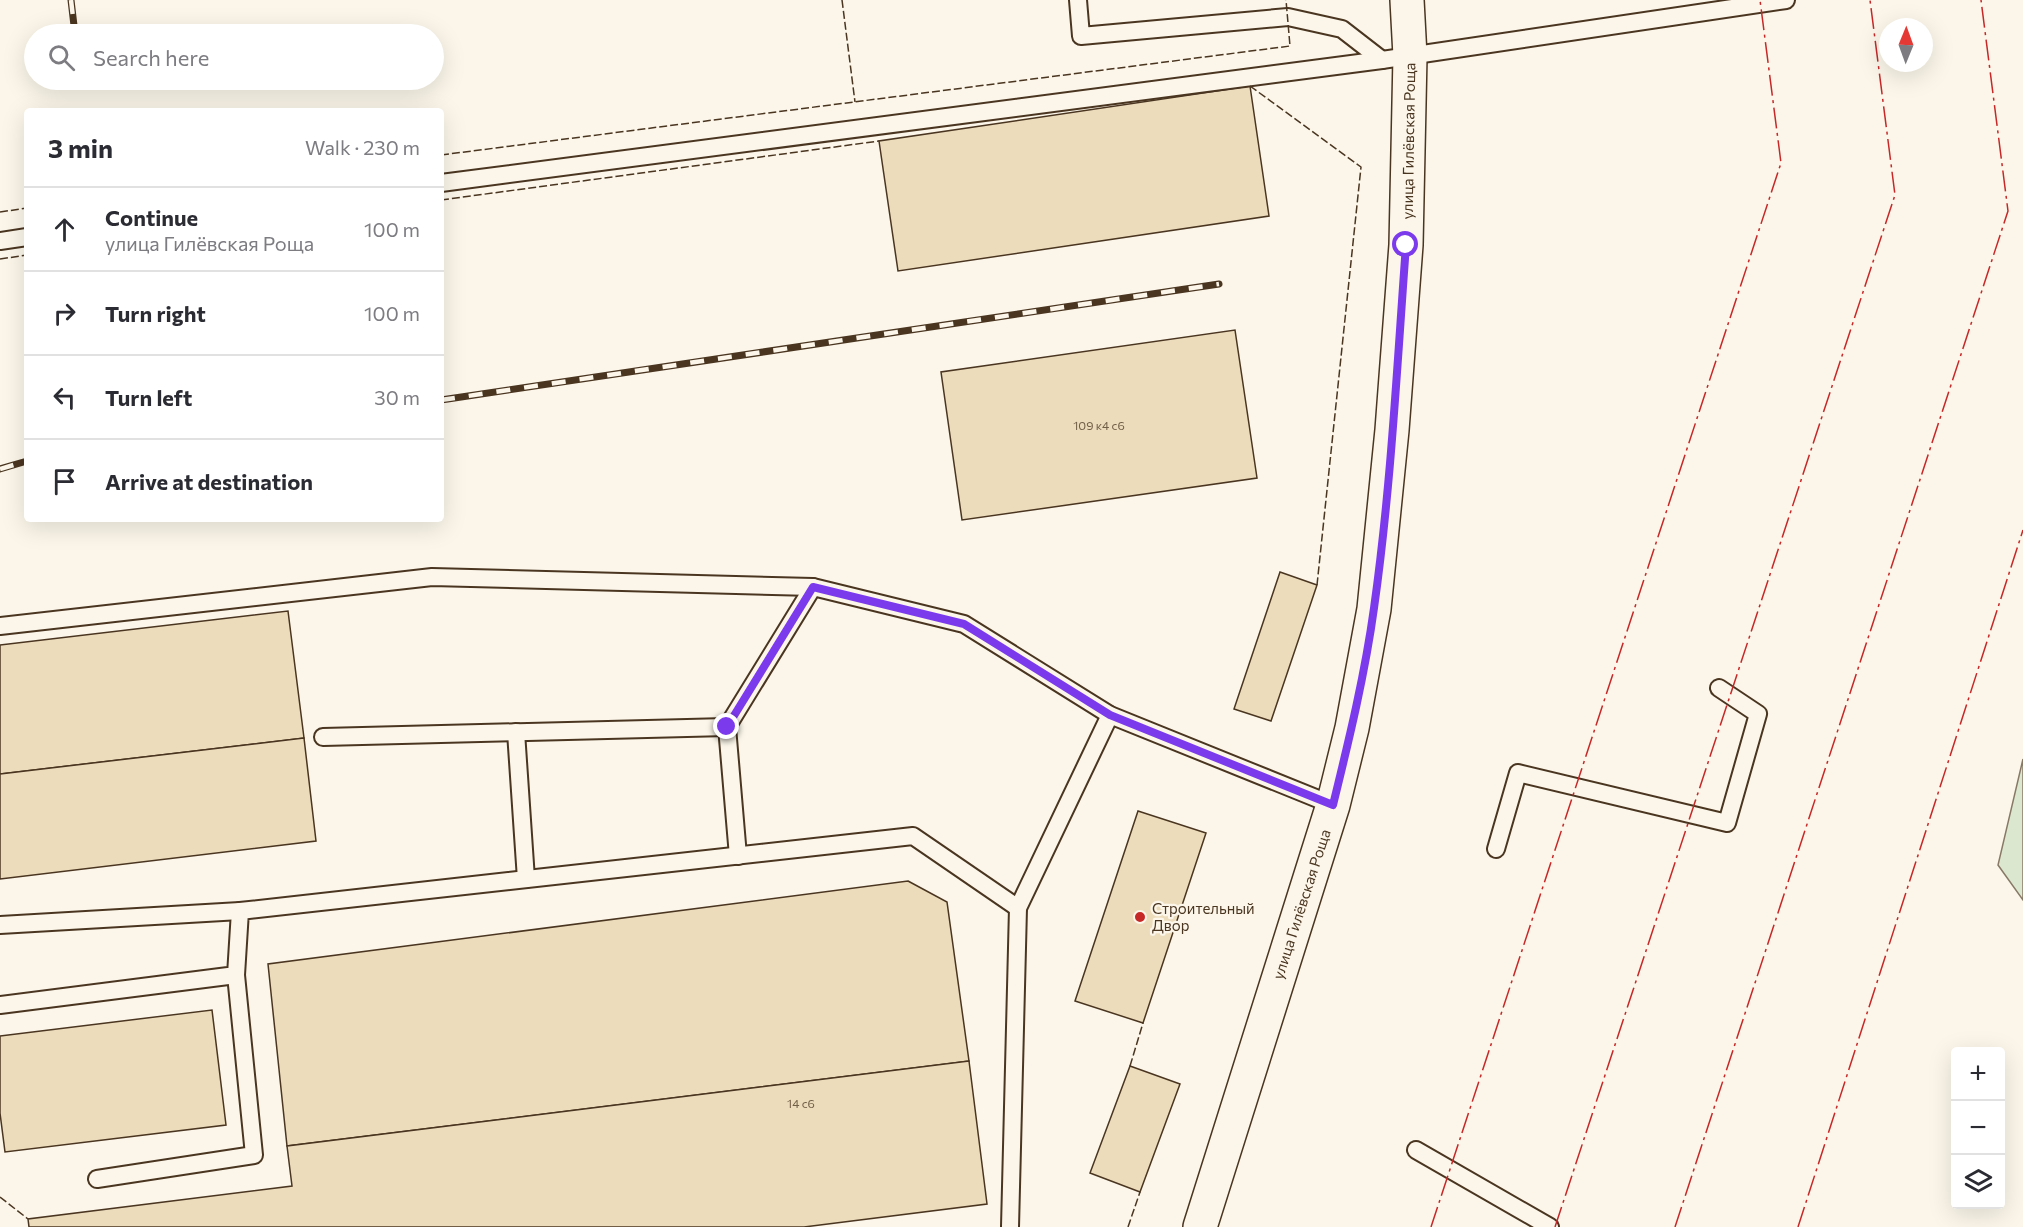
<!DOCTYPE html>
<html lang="en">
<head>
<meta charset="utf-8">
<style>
	:root { --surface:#fff; --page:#f2f2f3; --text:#2b2b33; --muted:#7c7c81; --line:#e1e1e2 }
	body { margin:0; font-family:Commissioner,sans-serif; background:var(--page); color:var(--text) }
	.controls { position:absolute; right:18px; bottom:18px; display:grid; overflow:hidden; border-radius:6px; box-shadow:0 6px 24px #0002 }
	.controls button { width:54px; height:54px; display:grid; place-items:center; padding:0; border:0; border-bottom:2px solid var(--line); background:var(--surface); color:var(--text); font:30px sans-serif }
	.compass { position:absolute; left:1879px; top:18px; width:54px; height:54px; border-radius:50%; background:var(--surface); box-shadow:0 6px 24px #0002; rotate:1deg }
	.stop { position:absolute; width:18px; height:18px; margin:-14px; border:4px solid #7c3aed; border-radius:50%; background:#fff }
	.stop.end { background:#7c3aed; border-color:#fff; box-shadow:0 2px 6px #0008 }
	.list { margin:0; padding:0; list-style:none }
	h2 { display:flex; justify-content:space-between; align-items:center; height:78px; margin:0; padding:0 24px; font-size:26px }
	h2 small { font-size:20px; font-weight:400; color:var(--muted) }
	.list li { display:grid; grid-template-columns:39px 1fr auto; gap:18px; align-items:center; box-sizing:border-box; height:84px; padding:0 24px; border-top:2px solid var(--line) }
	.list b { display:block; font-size:22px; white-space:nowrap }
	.list p { margin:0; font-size:20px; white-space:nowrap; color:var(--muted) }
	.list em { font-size:20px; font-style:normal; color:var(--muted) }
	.icon { flex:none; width:33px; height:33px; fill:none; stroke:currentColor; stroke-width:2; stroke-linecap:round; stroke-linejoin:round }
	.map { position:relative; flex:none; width:2023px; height:1227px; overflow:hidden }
	.search { position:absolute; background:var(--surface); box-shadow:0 6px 24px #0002; left:24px; top:24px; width:420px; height:66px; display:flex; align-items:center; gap:15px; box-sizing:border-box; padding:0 21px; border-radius:33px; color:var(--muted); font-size:22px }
	.panel { position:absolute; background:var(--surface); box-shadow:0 6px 24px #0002; left:24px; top:108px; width:420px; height:414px; border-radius:6px }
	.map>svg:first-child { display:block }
	.green { fill:#dce7d0; stroke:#887966; stroke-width:1.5 }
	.building { fill:#ecdcbc; stroke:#4a3520; stroke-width:1.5 }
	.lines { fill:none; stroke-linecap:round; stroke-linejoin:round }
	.lane-casing { stroke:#4a3520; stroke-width:20 }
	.secondary-casing { stroke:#4a3520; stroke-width:36 }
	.lane { stroke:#fbf6e9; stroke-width:16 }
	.secondary { stroke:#fbf6e9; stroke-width:33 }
	.rail-casing { stroke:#4a3520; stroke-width:7 }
	.rail { stroke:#fbf6e9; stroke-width:4.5; stroke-dasharray:14; stroke-linecap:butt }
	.fence { stroke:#4a3520; stroke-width:1.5; stroke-dasharray:8 3; stroke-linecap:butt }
	.power { stroke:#c62828; stroke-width:1.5; stroke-dasharray:21 4.5 3 4.5; stroke-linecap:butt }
	.route { stroke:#7c3aed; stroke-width:8 }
	.poi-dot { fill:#c62828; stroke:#fbf6e9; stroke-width:2 }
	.labels { text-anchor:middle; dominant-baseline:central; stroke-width:4.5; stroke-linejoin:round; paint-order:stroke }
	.number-label { font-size:12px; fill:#725f47 }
	.street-label { font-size:15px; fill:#4a3520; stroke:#fbf6e9 }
	.poi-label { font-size:15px; fill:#4a3520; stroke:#fbf6e9; text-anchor:start }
</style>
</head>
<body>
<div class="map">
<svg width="2023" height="1227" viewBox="0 0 2023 1227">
	<rect width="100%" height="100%" fill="#fbf6e9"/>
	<polygon class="green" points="2023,759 2023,900 1998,865"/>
	<g class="building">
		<polygon points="1250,86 1269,216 898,271 879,141"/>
		<polygon points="1235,330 1257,478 962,520 941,372"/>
		<polygon points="1280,572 1317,585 1271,721 1234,709"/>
		<polygon points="288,611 304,738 0,774 0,645"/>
		<polygon points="304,738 316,841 0,879 0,774"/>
		<polygon points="1138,811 1206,833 1143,1023 1075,1001"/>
		<polygon points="908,881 947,902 969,1061 287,1146 268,964"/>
		<polygon points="212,1010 226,1125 5,1152 0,1113 0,1036"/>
		<polygon points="969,1061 987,1204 804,1227 29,1227 28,1219 292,1186 287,1146"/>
		<polygon points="1130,1066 1180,1084 1140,1192 1090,1173"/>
	</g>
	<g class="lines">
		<defs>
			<g id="lane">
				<polyline points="1078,0 1081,36 1288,17 1342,29 1382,60"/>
				<polyline points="441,183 1382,60 1786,0"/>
				<polyline points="0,241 27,237"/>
				<polyline points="0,626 432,577 813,587 964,624 1110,715 1333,805"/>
				<polyline points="516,732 526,879"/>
				<polyline points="323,737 727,727"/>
				<polyline points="1496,849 1518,773 1727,823 1758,714 1719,688"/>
				<polyline points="738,856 727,727 813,587"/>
				<polyline points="0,925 240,911"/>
				<polyline points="0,1005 236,975 240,911 913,836 1018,908"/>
				<polyline points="1416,1150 1550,1227"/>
				<polyline points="97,1179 254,1155 236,975"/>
				<polyline points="1010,1227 1018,908 1110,715"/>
			</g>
			<polyline id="secondary" points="1200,1227 1333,805 1352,728 1374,609 1392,430 1406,245 1410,56 1407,0"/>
		</defs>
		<use href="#lane" class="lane-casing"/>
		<use href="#secondary" class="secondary-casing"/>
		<use href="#lane" class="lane"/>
		<use href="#secondary" class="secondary"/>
		<defs>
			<g id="rail">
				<polyline points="71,0 75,34"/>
				<polyline points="441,400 1219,284"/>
				<polyline points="0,469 27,461"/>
			</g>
		</defs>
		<use href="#rail" class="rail-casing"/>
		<use href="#rail" class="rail"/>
		<g class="fence">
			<polyline points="842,0 855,102"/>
			<polyline points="1250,86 1361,167 1317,585"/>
			<polyline points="441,155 1290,46 1286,0"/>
			<polyline points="441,200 879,141"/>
			<polyline points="0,212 27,208"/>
			<polyline points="0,259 27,255"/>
			<polyline points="1130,1066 1143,1023"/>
			<polyline points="0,1197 28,1219"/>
			<polyline points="1128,1227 1140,1192"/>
		</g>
		<g class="power">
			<polyline points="1431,1227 1781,163 1760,0"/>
			<polyline points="1555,1227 1895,195 1870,0"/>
			<polyline points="1675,1227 2008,211 1981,0"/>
			<polyline points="1798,1227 2023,530"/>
		</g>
	</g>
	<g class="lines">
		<path class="route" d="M727,727l86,-140 151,37 146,91 223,90c16,-65 32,-131 41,-197 17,-120 23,-242 32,-363"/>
	</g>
	<circle class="poi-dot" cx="1140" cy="917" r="6"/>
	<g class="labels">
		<g class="number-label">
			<text x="1099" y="425">109 к4 с6</text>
			<text x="801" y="1103">14 с6</text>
		</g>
		<g class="street-label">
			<text transform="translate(1408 141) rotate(-89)">улица Гилёвская Роща</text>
			<text transform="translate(1301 904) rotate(-72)">улица Гилёвская Роща</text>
		</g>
		<g class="poi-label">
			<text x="1152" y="908">Строительный<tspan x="1152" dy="17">Двор</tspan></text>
		</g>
	</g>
</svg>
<div class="controls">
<button>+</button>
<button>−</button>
<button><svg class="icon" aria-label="layers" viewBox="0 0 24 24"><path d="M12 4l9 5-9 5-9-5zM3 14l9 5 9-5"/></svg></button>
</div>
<svg class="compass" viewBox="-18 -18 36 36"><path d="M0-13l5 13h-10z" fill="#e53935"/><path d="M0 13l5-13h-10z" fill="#7c7c81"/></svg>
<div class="stop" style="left:1406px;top:245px"></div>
<div class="stop end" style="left:727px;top:727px"></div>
<div class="search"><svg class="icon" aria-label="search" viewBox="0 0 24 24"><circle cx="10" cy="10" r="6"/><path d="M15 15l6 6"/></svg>Search here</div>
<section class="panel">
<h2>3 min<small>Walk · 230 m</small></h2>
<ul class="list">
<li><svg class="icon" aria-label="ahead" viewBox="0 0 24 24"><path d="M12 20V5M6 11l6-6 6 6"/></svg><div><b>Continue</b><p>улица Гилёвская Роща</p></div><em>100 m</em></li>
<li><svg class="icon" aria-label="right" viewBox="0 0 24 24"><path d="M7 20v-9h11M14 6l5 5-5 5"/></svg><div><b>Turn right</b></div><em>100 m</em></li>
<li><svg class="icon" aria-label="left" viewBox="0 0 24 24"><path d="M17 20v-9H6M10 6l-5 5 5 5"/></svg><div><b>Turn left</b></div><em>30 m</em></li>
<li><svg class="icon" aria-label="arrive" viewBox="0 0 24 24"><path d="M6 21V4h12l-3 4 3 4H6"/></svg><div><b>Arrive at destination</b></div></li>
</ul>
</section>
</div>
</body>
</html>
